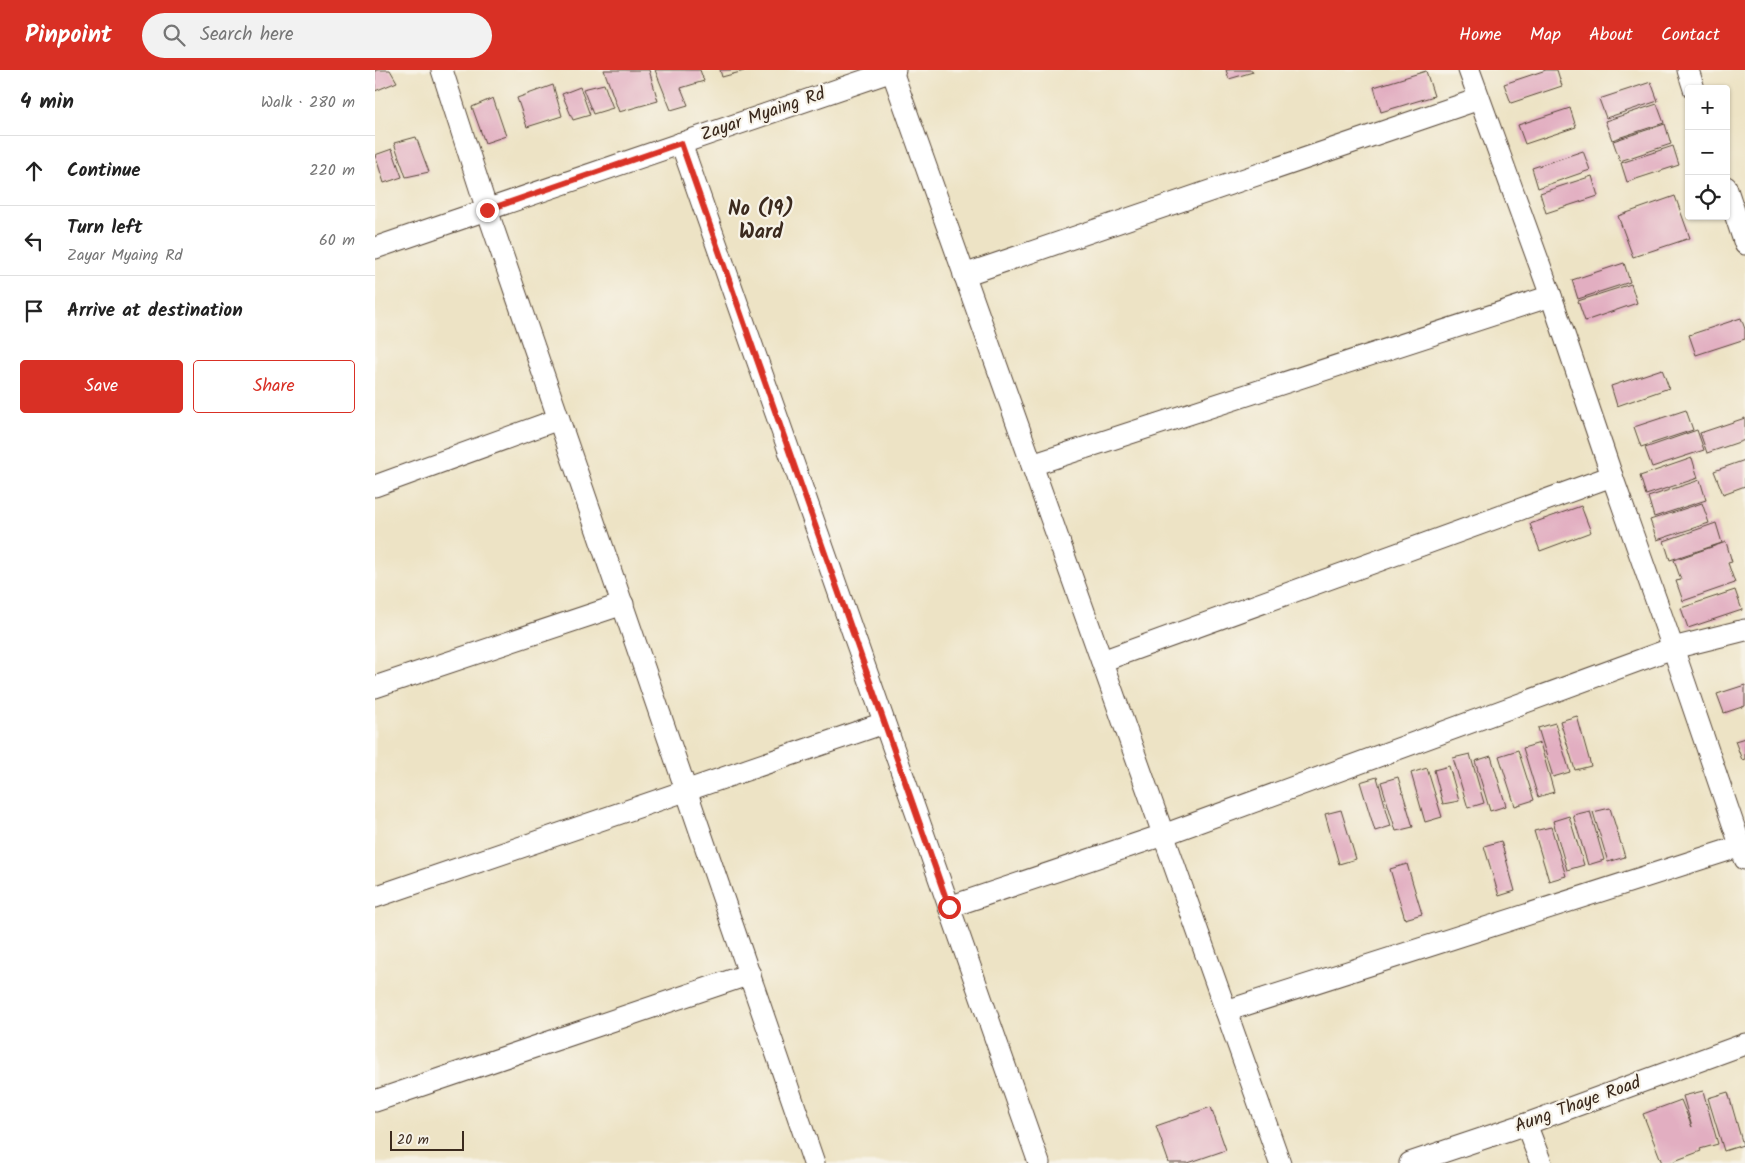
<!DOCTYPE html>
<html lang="en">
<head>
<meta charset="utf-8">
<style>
	:root { --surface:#fff; --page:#f2f2f2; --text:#222; --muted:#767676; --line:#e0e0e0; --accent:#d93025 }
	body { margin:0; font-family:Kalam,sans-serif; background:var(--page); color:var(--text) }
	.controls { position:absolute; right:15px; top:15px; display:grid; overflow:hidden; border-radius:5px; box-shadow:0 1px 4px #0004 }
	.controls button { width:45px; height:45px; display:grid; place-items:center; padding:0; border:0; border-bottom:1px solid var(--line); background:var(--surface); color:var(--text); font:25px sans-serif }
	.scale { position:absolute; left:15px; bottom:12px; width:74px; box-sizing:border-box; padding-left:5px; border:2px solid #3b2a1e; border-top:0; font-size:14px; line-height:18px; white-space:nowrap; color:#3b2a1e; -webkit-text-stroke:4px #f7f3e8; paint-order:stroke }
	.stop { position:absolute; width:15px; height:15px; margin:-11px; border:4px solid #d93025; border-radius:50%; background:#fff }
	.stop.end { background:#d93025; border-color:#fff; box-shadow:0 1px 5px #0008 }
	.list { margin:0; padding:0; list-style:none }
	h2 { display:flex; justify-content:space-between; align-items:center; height:65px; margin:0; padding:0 20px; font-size:21px }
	h2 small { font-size:16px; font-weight:400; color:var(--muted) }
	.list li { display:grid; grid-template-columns:32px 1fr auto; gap:15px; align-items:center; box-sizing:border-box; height:70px; padding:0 20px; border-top:1px solid var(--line) }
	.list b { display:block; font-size:19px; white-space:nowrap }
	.list p { margin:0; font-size:16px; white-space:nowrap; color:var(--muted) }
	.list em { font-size:16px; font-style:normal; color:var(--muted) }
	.actions { display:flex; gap:10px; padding:15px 20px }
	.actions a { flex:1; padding:11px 0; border:1px solid var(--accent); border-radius:5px; text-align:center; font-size:18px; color:var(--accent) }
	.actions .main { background:var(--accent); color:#fff }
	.icon { flex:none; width:28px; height:28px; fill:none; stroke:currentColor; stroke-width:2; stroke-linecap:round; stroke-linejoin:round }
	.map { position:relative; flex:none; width:1370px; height:1093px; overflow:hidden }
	header { display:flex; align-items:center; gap:30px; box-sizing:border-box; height:70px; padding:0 25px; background:var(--accent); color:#fff }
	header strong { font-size:24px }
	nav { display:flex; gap:28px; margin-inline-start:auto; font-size:18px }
	.search { width:350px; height:45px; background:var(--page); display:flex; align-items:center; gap:12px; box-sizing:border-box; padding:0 18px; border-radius:28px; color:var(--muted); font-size:19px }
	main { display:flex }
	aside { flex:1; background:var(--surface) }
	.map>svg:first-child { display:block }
	.building { fill:#e2aec1 }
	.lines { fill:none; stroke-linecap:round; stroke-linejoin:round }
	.minor-casing { stroke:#564637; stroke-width:23 }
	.minor { stroke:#fff; stroke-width:21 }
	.route { stroke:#d93025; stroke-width:6 }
	.labels { text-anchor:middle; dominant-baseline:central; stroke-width:4.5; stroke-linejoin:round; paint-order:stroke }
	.street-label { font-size:18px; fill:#3b2a1e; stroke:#f7f3e8 }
	.quarter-label { font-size:20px; font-weight:bold; fill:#3b2a1e; stroke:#f7f3e8 }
</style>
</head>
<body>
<header>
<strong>Pinpoint</strong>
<div class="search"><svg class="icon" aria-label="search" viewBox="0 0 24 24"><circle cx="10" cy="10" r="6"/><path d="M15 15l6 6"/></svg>Search here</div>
<nav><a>Home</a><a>Map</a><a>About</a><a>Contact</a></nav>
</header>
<main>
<aside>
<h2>4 min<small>Walk · 280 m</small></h2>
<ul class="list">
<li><svg class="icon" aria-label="ahead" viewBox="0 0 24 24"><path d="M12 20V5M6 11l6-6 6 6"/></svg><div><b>Continue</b></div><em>220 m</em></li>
<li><svg class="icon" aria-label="left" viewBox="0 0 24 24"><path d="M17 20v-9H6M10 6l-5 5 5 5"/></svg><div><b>Turn left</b><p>Zayar Myaing Rd</p></div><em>60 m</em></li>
<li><svg class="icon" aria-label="arrive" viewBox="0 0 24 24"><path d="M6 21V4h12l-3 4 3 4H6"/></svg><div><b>Arrive at destination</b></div></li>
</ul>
<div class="actions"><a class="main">Save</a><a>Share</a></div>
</aside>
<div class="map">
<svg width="1370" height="1093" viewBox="0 0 1370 1093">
	<rect width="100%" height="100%" fill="#f7f3e8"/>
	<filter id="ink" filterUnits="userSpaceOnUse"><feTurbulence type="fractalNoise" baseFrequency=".02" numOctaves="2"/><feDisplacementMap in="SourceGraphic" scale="10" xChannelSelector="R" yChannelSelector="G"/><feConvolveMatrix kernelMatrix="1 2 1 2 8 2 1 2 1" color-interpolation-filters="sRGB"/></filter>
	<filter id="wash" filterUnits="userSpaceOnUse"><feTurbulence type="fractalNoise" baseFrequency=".0096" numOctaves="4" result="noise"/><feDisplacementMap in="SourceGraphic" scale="20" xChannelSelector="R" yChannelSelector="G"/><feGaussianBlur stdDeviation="1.12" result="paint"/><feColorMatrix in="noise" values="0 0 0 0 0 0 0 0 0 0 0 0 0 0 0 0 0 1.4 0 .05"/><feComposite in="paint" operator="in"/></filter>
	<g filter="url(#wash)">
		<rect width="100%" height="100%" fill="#ede3c5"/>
		<g id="blocks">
			<g class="building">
				<polygon points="0,0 15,0 22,12 0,21"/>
				<polygon points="229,0 274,0 283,31 244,42"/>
				<polygon points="280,0 325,0 329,11 306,18 313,35 296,40"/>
				<polygon points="345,0 369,0 369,1 347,7"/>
				<polygon points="851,0 877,0 878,2 854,9"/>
				<polygon points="1171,0 1182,0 1187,16 1136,33 1129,14"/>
				<polygon points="1051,1 1059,26 1006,42 999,17"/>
				<polygon points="1276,12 1283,31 1231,48 1224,29"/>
				<polygon points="229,14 238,38 218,44 208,19"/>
				<polygon points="178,15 187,46 152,57 142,28"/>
				<polygon points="205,17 215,45 198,50 187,24"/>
				<polygon points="118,28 131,66 110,73 97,37"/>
				<polygon points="1282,34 1289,53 1237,70 1230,51"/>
				<polygon points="1195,38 1201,57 1150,74 1143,55"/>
				<polygon points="1290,54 1296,74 1245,91 1238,71"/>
				<polygon points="41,67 54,102 31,107 19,73"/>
				<polygon points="1298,76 1304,95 1252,112 1246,93"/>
				<polygon points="17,79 27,107 9,113 0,85"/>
				<polygon points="1208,81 1215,100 1163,118 1157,98"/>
				<polygon points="1217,106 1223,126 1171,143 1165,123"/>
				<polygon points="1300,126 1315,168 1258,187 1243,146"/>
				<polygon points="1249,193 1255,212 1203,229 1197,210"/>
				<polygon points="1256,214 1262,233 1210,251 1203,231"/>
				<polygon points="1366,248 1370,259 1370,269 1321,285 1314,265"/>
				<polygon points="1287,299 1294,318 1242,336 1236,316"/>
				<polygon points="1311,340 1318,360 1266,377 1259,357"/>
				<polygon points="1370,348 1370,370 1332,383 1325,363"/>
				<polygon points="1322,360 1329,380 1277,397 1270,378"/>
				<polygon points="1317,388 1323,408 1271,425 1265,406"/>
				<polygon points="1370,390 1370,416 1348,424 1339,401"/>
				<polygon points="1325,410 1331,430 1279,447 1273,427"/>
				<polygon points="1327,433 1334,453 1282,470 1275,450"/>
				<polygon points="1206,436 1216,462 1165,481 1155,454"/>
				<polygon points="1341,453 1347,473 1295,490 1289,471"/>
				<polygon points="1351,472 1357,492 1353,493 1360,513 1308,531 1301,511 1306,510 1299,490"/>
				<polygon points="1360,520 1367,540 1313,558 1306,538"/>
				<polygon points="1370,615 1370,636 1349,643 1342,624"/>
				<polygon points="1202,646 1216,696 1200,700 1185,651"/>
				<polygon points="1180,653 1195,702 1178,707 1163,658"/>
				<polygon points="1370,668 1370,689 1367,690 1360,671"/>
				<polygon points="1165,673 1179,722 1163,727 1148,678"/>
				<polygon points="1143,680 1159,730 1140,736 1124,686"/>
				<polygon points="1095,684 1109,733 1093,738 1078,688"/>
				<polygon points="1116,686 1131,736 1115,741 1100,691"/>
				<polygon points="1074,696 1084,731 1068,734 1059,700"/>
				<polygon points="1052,698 1067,747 1050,752 1036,703"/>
				<polygon points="1002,707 1016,756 1000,761 985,712"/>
				<polygon points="1023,707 1038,757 1021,761 1006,712"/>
				<polygon points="1235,738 1250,787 1233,792 1218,742"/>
				<polygon points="966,740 981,789 964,794 950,744"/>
				<polygon points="1215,741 1229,790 1213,795 1198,745"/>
				<polygon points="1194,746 1209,795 1192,800 1178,751"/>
				<polygon points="1176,757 1191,806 1174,811 1159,761"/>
				<polygon points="1126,771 1140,821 1124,826 1109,776"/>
				<polygon points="1032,794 1047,844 1030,849 1015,799"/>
				<polygon points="1328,1021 1343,1074 1325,1079 1326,1081 1294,1093 1287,1093 1268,1044 1306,1030 1317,1057 1308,1026"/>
				<polygon points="1353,1022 1368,1075 1349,1081 1333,1028"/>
				<polygon points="836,1037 851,1080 813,1093 794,1093 781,1056"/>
			</g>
		</g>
	</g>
	<g filter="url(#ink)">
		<use href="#blocks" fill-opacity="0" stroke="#564637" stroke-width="1"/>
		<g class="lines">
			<defs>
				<g id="minor">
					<polyline points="67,0 112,140 439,1093"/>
					<polyline points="1094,0 1176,226 1237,406 1298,578 1370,789"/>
					<polyline points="1313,0 1319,19"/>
					<polyline points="517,1 905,1093"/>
					<polyline points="306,73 664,1093"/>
					<polyline points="1351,117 1370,174"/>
					<polyline points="0,178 520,0"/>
					<polyline points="589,205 1104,29"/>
					<polyline points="657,395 1176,226"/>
					<polyline points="0,416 184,349"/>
					<polyline points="727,591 1237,406"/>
					<polyline points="0,617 248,534"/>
					<polyline points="0,827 509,653"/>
					<polyline points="574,837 788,765 1298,578 1370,560"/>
					<polyline points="851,941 1366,776"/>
					<polyline points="0,1031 375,904"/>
					<polyline points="1151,1054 1166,1093"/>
					<polyline points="1035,1093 1151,1054 1370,974"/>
				</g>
			</defs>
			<use href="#minor" class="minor-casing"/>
			<use href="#minor" class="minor"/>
		</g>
	</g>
	<g class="lines" filter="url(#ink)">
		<polyline class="route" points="112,140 306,73 574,837"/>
	</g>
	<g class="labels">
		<g class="street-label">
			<text transform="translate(388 45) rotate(-19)">Zayar Myaing Rd</text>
			<text transform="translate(1203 1035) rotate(-20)">Aung Thaye Road</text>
		</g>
		<g class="quarter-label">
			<text x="386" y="140">No (19)<tspan x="386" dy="23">Ward</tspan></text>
		</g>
	</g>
</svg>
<div class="controls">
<button>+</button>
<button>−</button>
<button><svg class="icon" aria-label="locate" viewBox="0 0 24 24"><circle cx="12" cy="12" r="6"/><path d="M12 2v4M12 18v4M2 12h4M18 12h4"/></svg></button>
</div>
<div class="scale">20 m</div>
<div class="stop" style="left:574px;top:837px"></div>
<div class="stop end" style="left:112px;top:140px"></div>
</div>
</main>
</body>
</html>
